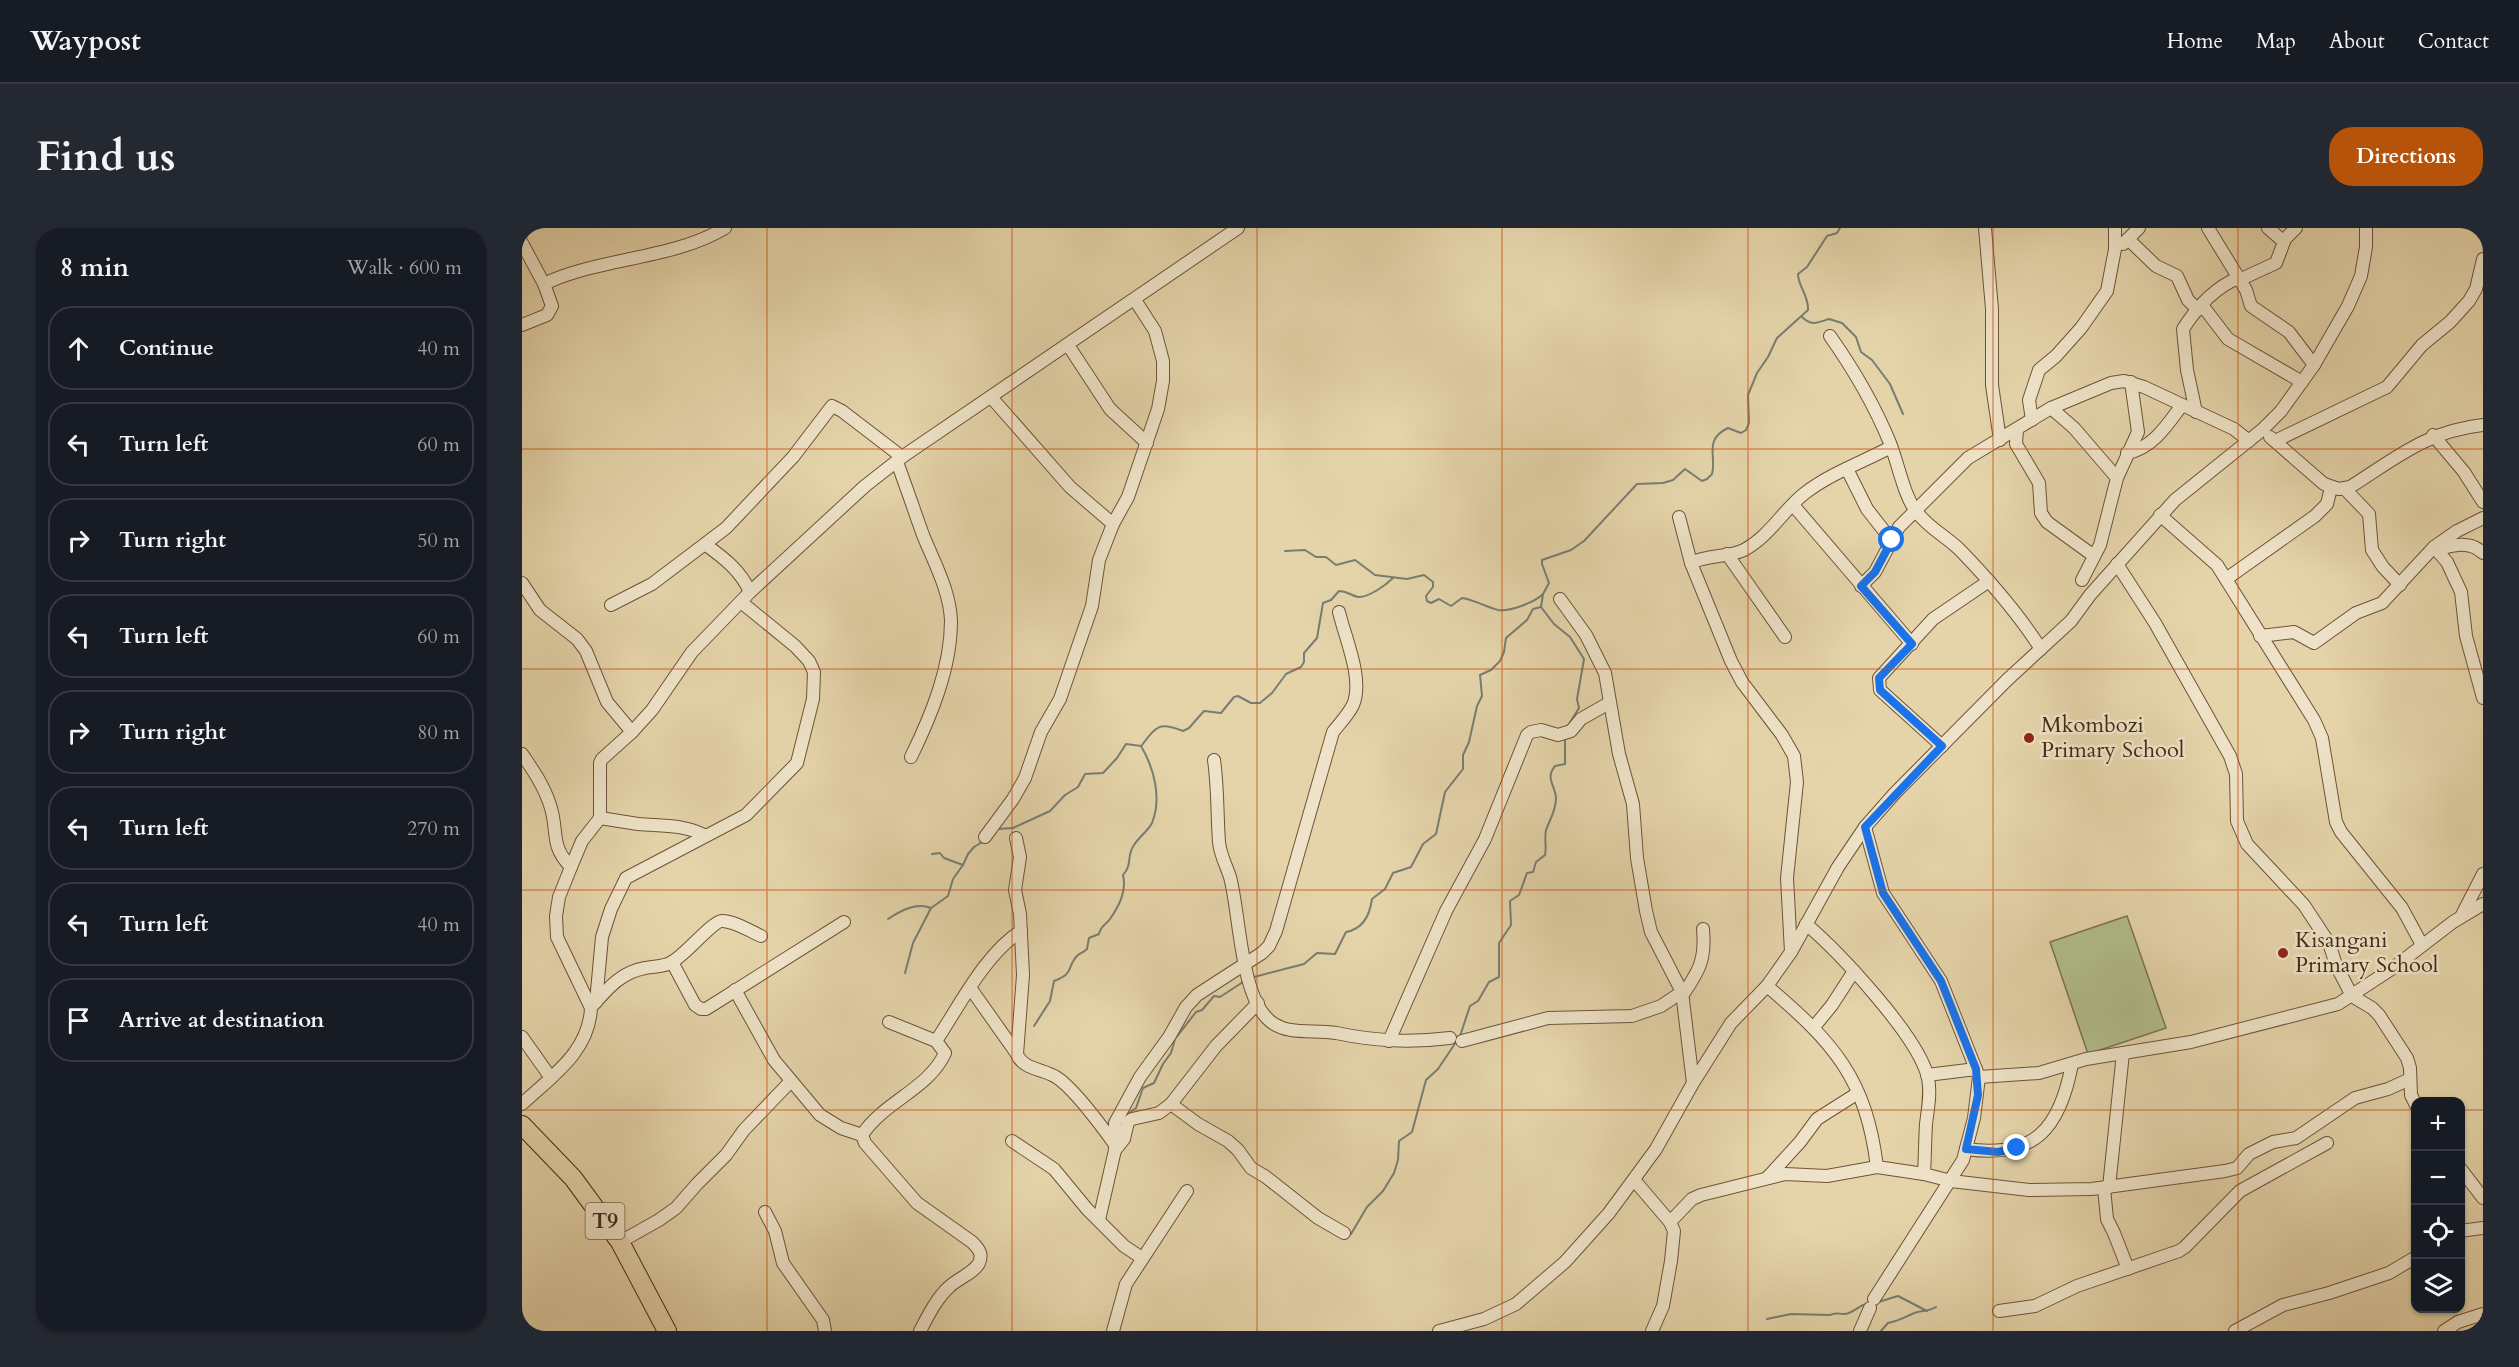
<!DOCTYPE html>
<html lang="en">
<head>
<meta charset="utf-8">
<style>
	:root { --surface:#171b24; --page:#242831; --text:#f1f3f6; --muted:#9ea1a6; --line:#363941; --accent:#b45309 }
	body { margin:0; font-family:Cardo,serif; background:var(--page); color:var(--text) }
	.controls { position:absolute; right:18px; bottom:18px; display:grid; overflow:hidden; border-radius:12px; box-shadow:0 2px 4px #0004 }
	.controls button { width:54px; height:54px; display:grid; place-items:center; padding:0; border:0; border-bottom:2px solid var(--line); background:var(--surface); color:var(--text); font:30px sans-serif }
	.stop { position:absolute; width:18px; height:18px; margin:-14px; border:4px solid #1a73e8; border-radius:50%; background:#fff }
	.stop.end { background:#1a73e8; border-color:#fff; box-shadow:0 2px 6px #0008 }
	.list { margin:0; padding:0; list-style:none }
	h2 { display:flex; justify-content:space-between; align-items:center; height:78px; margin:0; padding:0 24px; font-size:26px }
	h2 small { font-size:20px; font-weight:400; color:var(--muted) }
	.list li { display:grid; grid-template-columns:39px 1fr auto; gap:18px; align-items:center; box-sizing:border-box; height:84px; margin:0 12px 12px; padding:0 12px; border:2px solid var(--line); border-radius:24px }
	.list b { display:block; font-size:22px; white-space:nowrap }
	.list em { font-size:20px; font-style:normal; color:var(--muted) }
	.icon { flex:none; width:33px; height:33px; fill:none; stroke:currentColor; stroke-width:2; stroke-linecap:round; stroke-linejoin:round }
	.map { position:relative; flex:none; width:1961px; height:1103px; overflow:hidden; border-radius:24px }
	header { display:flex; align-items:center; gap:36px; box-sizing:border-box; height:84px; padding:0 30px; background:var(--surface); border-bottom:2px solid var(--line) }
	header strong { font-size:28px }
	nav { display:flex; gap:33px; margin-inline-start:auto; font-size:21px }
	.intro { display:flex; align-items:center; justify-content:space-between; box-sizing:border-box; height:144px; padding:0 36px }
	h1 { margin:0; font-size:42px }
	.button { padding:15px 27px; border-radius:24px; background:var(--accent); color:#fff; font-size:21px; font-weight:700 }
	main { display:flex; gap:36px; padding:0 36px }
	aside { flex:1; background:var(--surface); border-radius:24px; box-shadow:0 2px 4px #0004 }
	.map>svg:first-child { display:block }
	.green { fill:#b1bd8c; stroke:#7b7250; stroke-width:1.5 }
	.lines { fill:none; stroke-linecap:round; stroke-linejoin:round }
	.stream { stroke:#777e73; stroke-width:2 }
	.minor-casing { stroke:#6d533a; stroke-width:14 }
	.highway-casing { stroke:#452815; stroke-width:20 }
	.minor { stroke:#eee3c8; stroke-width:12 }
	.highway { stroke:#e5d4aa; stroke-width:18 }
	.route { stroke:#1a73e8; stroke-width:8 }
	.grid { fill:none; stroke:#c74f0e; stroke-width:1.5; stroke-opacity:0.55 }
	.poi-dot { fill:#8f2418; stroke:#eee3c8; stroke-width:2 }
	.labels { text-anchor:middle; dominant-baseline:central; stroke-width:5; stroke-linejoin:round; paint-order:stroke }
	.shield { fill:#eee3c8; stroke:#78604b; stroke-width:1.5 }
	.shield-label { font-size:21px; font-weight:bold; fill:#452815 }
	.poi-label { font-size:22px; fill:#452815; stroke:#eee3c8; text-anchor:start }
</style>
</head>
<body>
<header>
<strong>Waypost</strong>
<nav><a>Home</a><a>Map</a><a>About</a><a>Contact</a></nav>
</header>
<div class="intro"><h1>Find us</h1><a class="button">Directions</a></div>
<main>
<aside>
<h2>8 min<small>Walk · 600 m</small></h2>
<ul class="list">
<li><svg class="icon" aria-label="ahead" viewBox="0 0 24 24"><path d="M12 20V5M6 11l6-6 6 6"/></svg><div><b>Continue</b></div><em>40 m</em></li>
<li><svg class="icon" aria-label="left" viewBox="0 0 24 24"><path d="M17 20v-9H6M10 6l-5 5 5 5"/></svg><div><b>Turn left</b></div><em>60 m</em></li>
<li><svg class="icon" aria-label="right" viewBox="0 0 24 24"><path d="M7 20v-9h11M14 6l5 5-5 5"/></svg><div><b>Turn right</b></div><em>50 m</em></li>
<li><svg class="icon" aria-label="left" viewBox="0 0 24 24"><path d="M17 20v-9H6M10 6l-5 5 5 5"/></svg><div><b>Turn left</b></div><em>60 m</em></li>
<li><svg class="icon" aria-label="right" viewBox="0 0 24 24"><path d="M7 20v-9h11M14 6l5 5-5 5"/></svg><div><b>Turn right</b></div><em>80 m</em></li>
<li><svg class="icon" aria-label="left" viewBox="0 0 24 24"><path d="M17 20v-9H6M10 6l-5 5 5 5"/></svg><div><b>Turn left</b></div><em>270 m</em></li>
<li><svg class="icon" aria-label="left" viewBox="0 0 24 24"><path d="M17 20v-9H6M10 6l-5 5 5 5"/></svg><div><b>Turn left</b></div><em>40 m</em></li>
<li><svg class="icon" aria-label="arrive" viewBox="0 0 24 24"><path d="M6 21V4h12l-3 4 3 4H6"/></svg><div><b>Arrive at destination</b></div></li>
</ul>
</aside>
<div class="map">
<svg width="1961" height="1103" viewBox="0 0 1961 1103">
	<rect width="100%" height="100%" fill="#e5d4aa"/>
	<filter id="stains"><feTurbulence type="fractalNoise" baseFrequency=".00333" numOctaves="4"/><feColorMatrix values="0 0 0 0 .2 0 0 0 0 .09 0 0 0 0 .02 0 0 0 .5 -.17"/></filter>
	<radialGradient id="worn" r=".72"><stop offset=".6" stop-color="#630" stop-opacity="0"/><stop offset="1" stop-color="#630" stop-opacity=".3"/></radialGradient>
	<polygon class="green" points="1605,688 1644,800 1566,826 1528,714"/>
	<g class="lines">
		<g class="stream">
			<path d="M1280,89c9,9 15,6 27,2l13,4 14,14 5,15 11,8 18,24 13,30"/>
			<path d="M763,323l20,-1 11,7h10l10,8 19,-5 20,15 32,4 17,-4 9,7v5l-7,9 1,5 4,2 8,-4 12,7 11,-8c13,2 24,9 36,12 12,2 37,-8 45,-16"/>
			<path d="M1044,501l13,-21 -2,-9 7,-40 -14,-22 -16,-13 -13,-17 2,-13 6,-11 -7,-19v-4l29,-10 13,-9 53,-57 26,-1 10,-3 12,-11 17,12 5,-2 5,-5c5,-18 -9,-34 16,-46l13,5 5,-3 3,-7 -1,-28 9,-22 11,-16 9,-19 31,-28c1,-14 -10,-24 -10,-36l9,-7 20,-31 10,-3 3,-5"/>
			<path d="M620,517c15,-20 18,-23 41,-14l6,-3 15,-17 17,2 13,-16 4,-1 13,7h9l12,-10 14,-19 15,-7 3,-5v-9l13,-15 6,-35 8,-3 8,-9c8,0 11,4 19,6 10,1 28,-12 35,-19"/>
			<polyline points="475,601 491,600 528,583 543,567 556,559 563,546 581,545 595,530 604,516 619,518"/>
			<polyline points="410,626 418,625 422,630 441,637"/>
			<path d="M366,691c12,-8 28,-17 43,-11"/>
			<polyline points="383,745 391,715 409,680 426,668 431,651 441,637 446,626 452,619 462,613"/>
			<path d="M732,749l50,-13 13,-11 18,1 11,-22c17,-3 24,-18 26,-33l13,-10 8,-16 18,-6 12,-23 13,-10 9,-42 18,-23v-14l6,-13 8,-36 5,-10 -2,-21 11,-5 9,-9 4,-9 2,-14 21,-18 6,-11 8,-2"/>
			<path d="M512,798l16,-25 4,-20c22,-8 12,-15 24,-26 3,-2 6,-3 9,-6l2,-11 10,-4c2,-9 6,-8 11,-15 9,-13 17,-28 13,-44 10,-11 3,-19 11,-30 5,-8 14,-14 18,-22 10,-25 2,-55 -11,-77"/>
			<polyline points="603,888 614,880 621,860 632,855 641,836 649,825 653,811 674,784 680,782 692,768 698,769 721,754"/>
			<path d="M829,1006l16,-27 16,-16 11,-18 4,-13 1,-19 13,-9 14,-52 12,-11 22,-33 10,-30 8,-5 11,-19 10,-5v-34l12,-18 -1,-24 9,-6 8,-22 6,-1 3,-10 9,-7c2,-8 -1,-16 1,-25 4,-11 10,-19 10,-32 -1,-13 -11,-20 -1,-32l10,-2v-27"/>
			<polyline points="1353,1075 1376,1068 1405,1083"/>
			<path d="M1245,1091l24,-5 39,1c6,-3 8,-1 14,-1 9,0 14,-9 23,-10"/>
			<path d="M1359,1103l7,-8c10,-2 15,-5 24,-9 8,-4 16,-2 24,-7"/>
		</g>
		<defs>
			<g id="minor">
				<polyline points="1463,0 1470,81 1470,157 1478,212"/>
				<polyline points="1686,0 1724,62 1729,78 1767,104 1792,137"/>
				<polyline points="1746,0 1762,14"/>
				<polyline points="1606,11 1634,38 1655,48 1666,72 1676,82"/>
				<polyline points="0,15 22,56 30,78 25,87 0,97"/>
				<polyline points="1601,16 1617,0"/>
				<polyline points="1717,52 1754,35 1763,11 1774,0"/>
				<path d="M22,56c57,-27 127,-24 181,-56"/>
				<polyline points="1680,77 1706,111 1780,154"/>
				<path d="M1308,108c24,34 44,68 60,107 8,20 14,53 26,68 12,17 30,25 44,39 30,31 58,63 81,99"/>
				<polyline points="546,117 588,181 625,215"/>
				<polyline points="469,169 548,259 591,296"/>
				<polyline points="1529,180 1552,200 1595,250"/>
				<path d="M1674,184l-9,-42 -4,-41c14,-22 31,-41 55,-51"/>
				<polyline points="1510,192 1507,172 1517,142 1534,128 1559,100 1585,63 1593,21 1593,0"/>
				<polyline points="1495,201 1494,216 1517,255 1519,285 1525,294 1572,328"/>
				<polyline points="1911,207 1942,244 1961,274"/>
				<path d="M1748,209l54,47 15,5 11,-2c46,-29 77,-56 133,-62"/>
				<polyline points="1753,213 1865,159 1900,117 1928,94 1947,73 1954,61 1961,31"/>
				<path d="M1605,225c26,-5 40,-28 55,-48"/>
				<path d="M375,234c9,24 17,48 26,73 11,27 27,56 28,86 0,47 -20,95 -40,136"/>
				<polyline points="1325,241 1345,281 1370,313"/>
				<polyline points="1822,260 1847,286 1850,322 1861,339 1878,357"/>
				<polyline points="1271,277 1390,416"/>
				<polyline points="1638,287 1695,337 1792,492 1800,510 1814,594 1819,604 1880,680 1900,717"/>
				<polyline points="1157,289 1169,335 1209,433 1220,454 1260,507 1272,528 1275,554 1265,650 1269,724"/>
				<path d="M184,317c18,13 35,26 44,47"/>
				<polyline points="1912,319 1925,334 1939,364 1944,408 1961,470"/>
				<path d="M1915,322c15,-5 33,-10 46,3"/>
				<polyline points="1205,326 1263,409"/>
				<path d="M1169,335c17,-9 37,-5 53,-13 26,-14 39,-40 61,-57 26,-20 58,-31 86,-46"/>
				<polyline points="1595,336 1633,395 1708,528 1714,546 1715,593 1725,616 1782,677 1807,715 1814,737 1830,768 1850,780 1857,787 1885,830 1888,840 1889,867 1894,877"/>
				<polyline points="1704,351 1793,288 1805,276 1809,260"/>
				<polyline points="1560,352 1578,317 1595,250 1616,204 1609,154"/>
				<polyline points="0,355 18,382 55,411 64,423 85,474 110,504"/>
				<polyline points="1339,358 1353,344 1377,299 1446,230 1529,180 1589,155 1602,153 1622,159 1712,201 1727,213"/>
				<polyline points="1038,371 1064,407 1083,445 1097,526 1111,576 1115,630 1124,683 1129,704 1160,764 1171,855"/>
				<polyline points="89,377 130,356 204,300 271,229 310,178 320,183 380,229"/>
				<polyline points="1738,408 1772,404 1792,415 1834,385 1860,375 1912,319 1935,303 1961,290"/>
				<polyline points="1420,518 1358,462 1357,450 1411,391 1467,353"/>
				<path d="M0,526c11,16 22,32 28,51 9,26 -1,40 21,62"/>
				<path d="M692,532c4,27 3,55 5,82 1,12 7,23 11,35 10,37 10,119 40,144 18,15 44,8 66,12 39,8 73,10 114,5"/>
				<path d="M78,590c13,2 26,4 38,6 24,2 44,0 66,11"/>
				<polyline points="1343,599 1361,665 1419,753 1457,849 1452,890 1441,932 1352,1071"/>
				<polyline points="463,609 491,571 503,550 519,504 538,471 570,378 577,332 591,296 606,269 636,181 641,153 641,133 633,103 613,72"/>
				<path d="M494,610l4,19 -5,33 5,24 3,61 -6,79c5,15 26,15 39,23 18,11 47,51 60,69"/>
				<polyline points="1940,687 1961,646"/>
				<path d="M1284,696c33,28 113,113 122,154 3,15 0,30 -2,46 -1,16 -1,33 -2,50"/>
				<polyline points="150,734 173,777 179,781 184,781 322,694"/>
				<path d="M1245,758c67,57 99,92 110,181"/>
				<polyline points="449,761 495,826"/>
				<polyline points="213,762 252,832 298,887 319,900 340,907"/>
				<path d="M1160,768c17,-25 24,-36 21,-67"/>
				<polyline points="74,774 80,709 89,681 104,650 224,587 275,535 291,471 292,444 287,433 273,418 219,374"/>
				<path d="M72,776c15,-17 28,-32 51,-36 9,-2 20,-1 27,-6 12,-6 41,-41 50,-41 12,0 28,10 39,15"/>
				<path d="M367,794l47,19 9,12c-16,36 -62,49 -83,82l3,8 52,60 55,39c7,7 11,12 7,21 -5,10 -22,16 -30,24 -13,12 -21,29 -29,44"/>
				<polyline points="1292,799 1310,777 1332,743"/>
				<polyline points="0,809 29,850"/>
				<path d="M414,813c24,-36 49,-87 85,-110"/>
				<polyline points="867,813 924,683 963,611 1005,507 1009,504 1019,502 1036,507 1049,503 1059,491 1087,475"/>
				<polyline points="940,813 1026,790 1110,788 1139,778 1160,764"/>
				<polyline points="1405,847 1454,841"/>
				<polyline points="1457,849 1517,845 1564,831 1669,814 1816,776 1871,740 1931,694 1961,676"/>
				<path d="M0,876c30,-28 67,-52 69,-96l-34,-71 -1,-21 3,-19 12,-30 11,-26 18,-23v-55l2,-4 30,-27 20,-22 40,-58 58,-60 115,-106 37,-29 336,-229"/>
				<polyline points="649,876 676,896 706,913 716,922 729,940 744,949 796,990 822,1005"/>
				<polyline points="490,913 532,941 565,981 602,1018 620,1030"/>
				<polyline points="594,921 602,911 606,894 610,891 637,885 649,876 694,818 736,775"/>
				<path d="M1444,921c69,10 94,-21 106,-85"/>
				<polyline points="1938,940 1961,970"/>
				<polyline points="1246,949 1278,914 1295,891 1336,865"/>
				<polyline points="1113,953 1148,994 1152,1003 1149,1033 1141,1078 1130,1103"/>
				<polyline points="1587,959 1601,825"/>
				<polyline points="1582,960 1585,991 1592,1005 1606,1041"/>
				<polyline points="243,984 253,1003 261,1035 301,1092 303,1103"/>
				<path d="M577,992l16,-70v-27l25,-46 29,-40 17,-30 11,-12 65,-42 7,-7 7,-15 57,-199c7,-9 15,-17 20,-27 11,-26 -8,-67 -14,-93"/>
				<polyline points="1148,994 1170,971 1179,967 1263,946 1305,948 1355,939 1402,946 1429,953 1507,962 1570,961 1703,943 1715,940 1727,926 1751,914 1774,910 1833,870 1866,861 1888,851"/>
				<polyline points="1938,1003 1961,1000"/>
				<polyline points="98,1014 137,992 154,980 175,956 204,927 222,902 269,853"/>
				<polyline points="1477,1083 1513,1078 1555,1058 1657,1023 1663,1019 1718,963 1805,915"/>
				<polyline points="591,1103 604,1056 665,963"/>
				<polyline points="917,1103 962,1091 994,1076 1043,1034 1087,985 1134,921 1171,855 1209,795 1245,758 1269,724 1316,639 1343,599 1373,565 1485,452 1549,393 1568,367 1653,272 1740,202 1759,183 1792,137 1826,78 1839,48 1844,19 1844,0"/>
				<polyline points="1338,1103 1348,1080"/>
				<polyline points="1713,1103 1761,1077 1807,1065 1867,1045 1894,1029"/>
				<polyline points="1922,1103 1936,1094 1961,1086"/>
			</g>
			<polyline id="highway" points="0,897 51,950 98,1014 145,1103"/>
		</defs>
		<use href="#minor" class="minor-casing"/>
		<use href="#highway" class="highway-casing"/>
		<use href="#minor" class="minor"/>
		<use href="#highway" class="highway"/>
	</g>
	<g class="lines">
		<polyline class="route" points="1370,312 1353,344 1339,358 1390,416 1357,450 1358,462 1420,518 1343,599 1361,665 1419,753 1454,841 1456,867 1444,921 1476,924 1495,920"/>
	</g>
	<path class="grid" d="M245,0v1103M490,0v1103M735,0v1103M980,0v1103M1226,0v1103M1471,0v1103M1716,0v1103M0,221h1961M0,441h1961M0,662h1961M0,882h1894M1938,882h23"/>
	<g class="poi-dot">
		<circle cx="1507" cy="510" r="6"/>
		<circle cx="1761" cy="725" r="6"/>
	</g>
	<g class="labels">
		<rect class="shield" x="63.5" y="975" width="39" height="36" rx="4.5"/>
		<g class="shield-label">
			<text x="83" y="993">T9</text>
		</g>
		<g class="poi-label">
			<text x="1519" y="497">Mkombozi<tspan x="1519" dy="25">Primary School</tspan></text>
			<text x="1773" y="712">Kisangani<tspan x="1773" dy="25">Primary School</tspan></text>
		</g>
	</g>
	<rect width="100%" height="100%" filter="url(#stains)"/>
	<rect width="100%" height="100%" fill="url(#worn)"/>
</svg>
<div class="controls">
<button>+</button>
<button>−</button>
<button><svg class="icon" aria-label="locate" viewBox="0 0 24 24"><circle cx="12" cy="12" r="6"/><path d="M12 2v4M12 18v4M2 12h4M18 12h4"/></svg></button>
<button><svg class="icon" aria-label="layers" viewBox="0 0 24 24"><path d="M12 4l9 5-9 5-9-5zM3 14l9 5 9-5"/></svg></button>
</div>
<div class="stop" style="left:1370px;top:312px"></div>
<div class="stop end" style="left:1495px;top:920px"></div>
</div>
</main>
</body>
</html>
